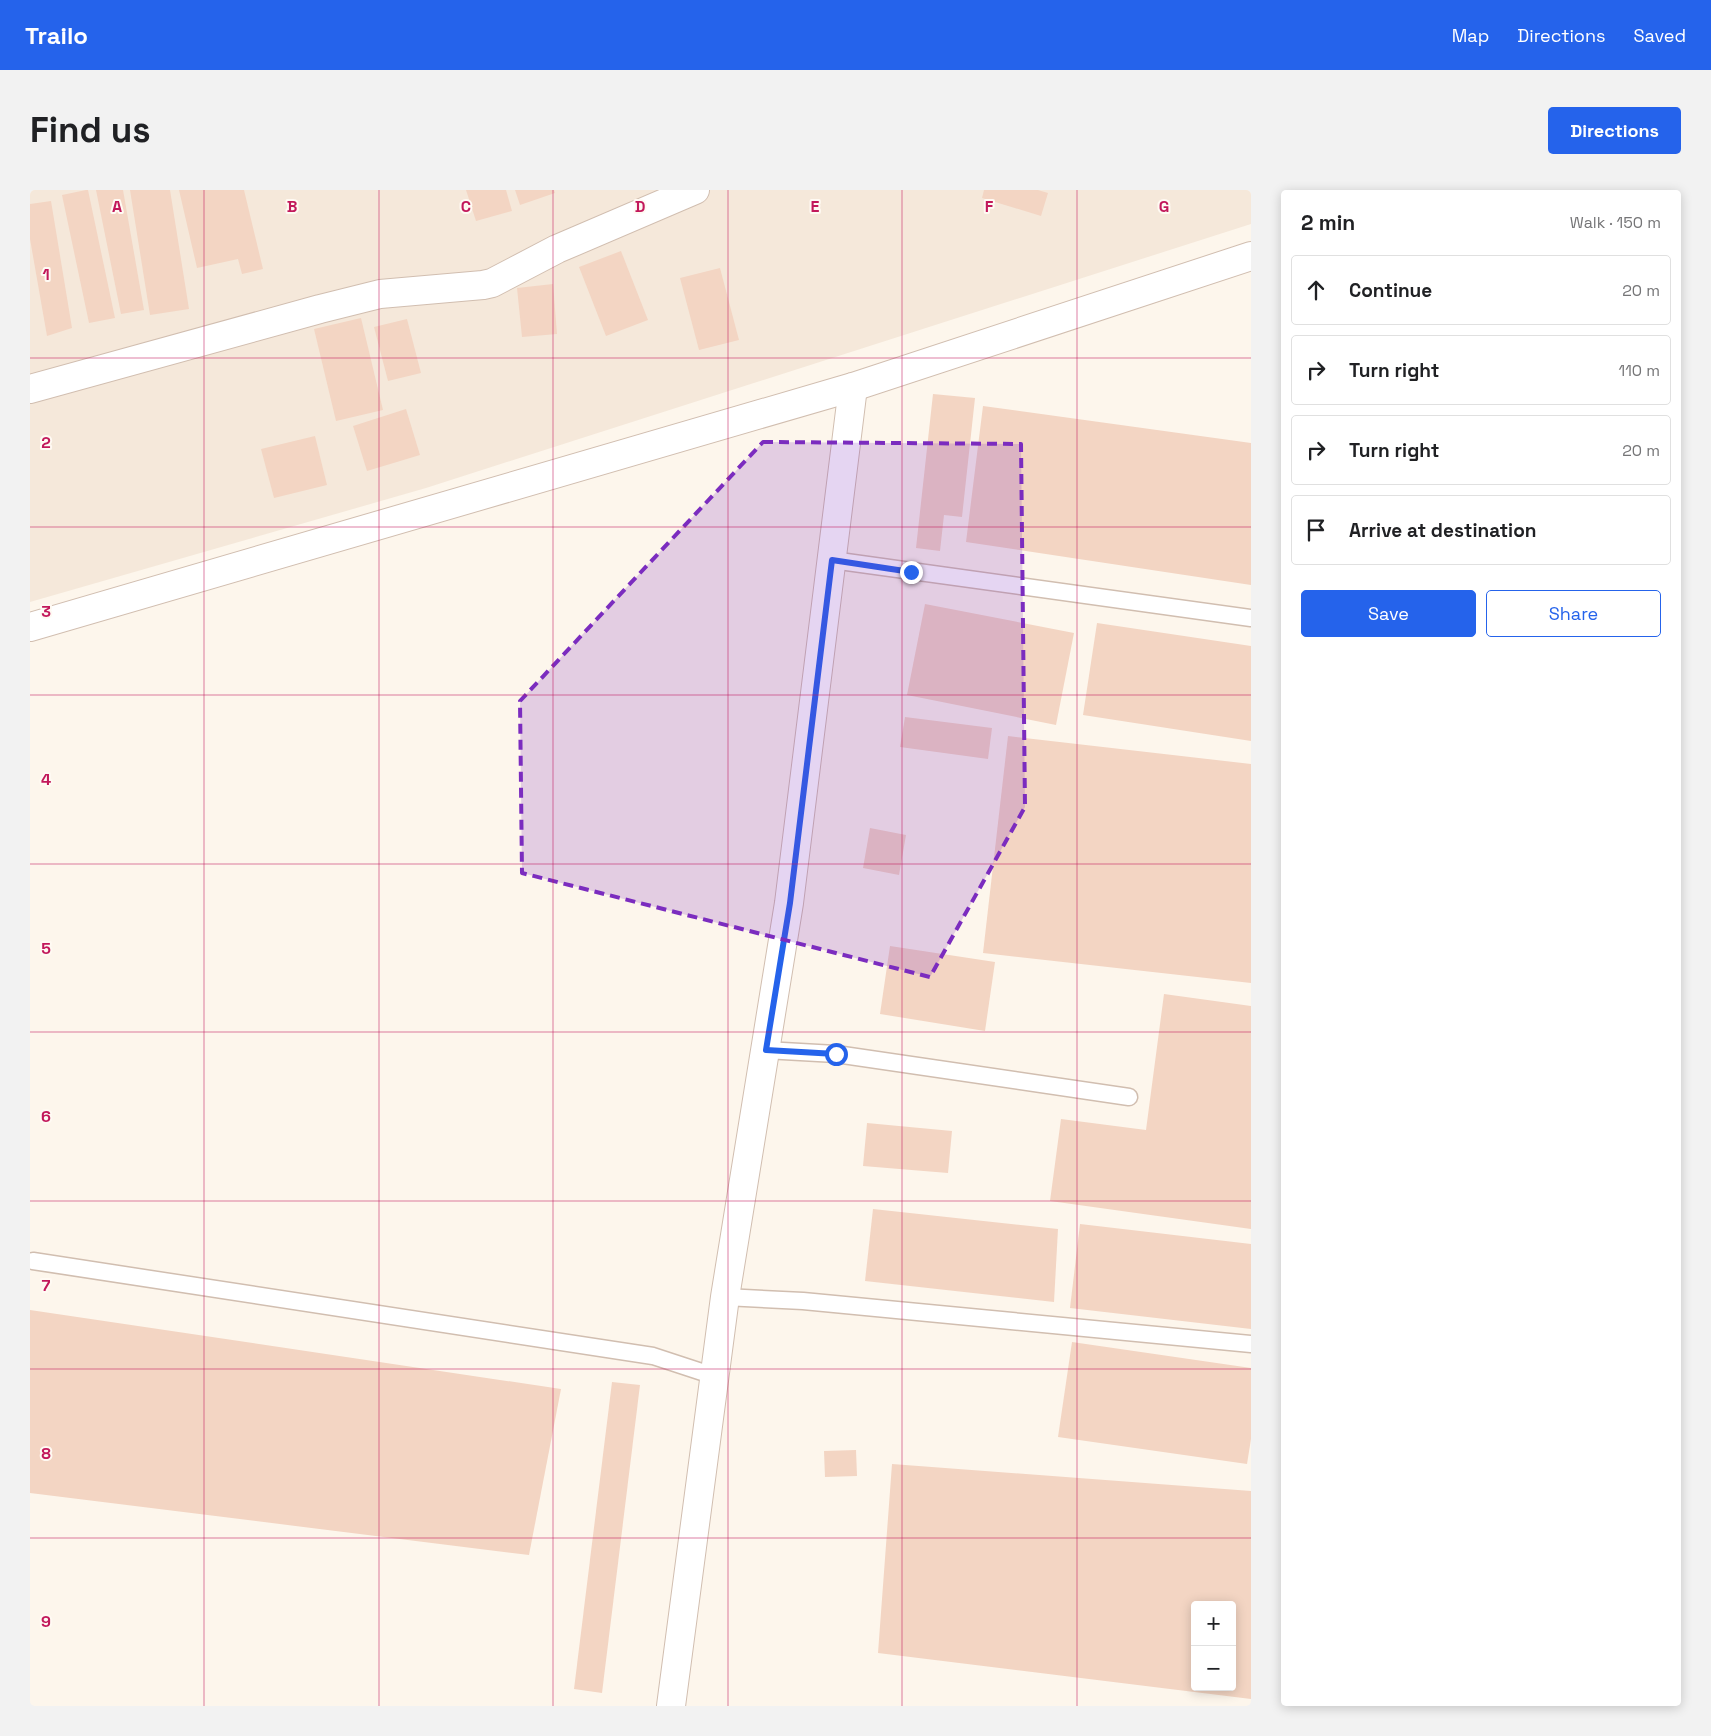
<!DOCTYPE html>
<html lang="en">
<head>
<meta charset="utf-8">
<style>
	:root { --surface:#fff; --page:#f2f2f2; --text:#202124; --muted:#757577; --line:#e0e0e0; --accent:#2563eb }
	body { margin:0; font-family:"Space Grotesk",sans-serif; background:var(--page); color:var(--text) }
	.controls { position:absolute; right:15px; bottom:15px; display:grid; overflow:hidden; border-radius:5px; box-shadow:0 2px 12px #0003 }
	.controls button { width:45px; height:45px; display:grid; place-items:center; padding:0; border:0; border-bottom:1px solid var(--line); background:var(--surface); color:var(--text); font:25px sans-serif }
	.stop { position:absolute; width:15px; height:15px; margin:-11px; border:4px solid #2563eb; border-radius:50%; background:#fff }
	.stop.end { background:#2563eb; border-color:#fff; box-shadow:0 1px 5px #0008 }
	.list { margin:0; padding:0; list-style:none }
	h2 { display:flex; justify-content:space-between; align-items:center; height:65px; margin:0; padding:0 20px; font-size:21px }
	h2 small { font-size:16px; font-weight:400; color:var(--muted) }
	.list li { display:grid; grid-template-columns:32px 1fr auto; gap:15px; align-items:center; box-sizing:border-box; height:70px; margin:0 10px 10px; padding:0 10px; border:1px solid var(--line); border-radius:5px }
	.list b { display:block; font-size:19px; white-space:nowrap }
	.list em { font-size:16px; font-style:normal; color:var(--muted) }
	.actions { display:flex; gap:10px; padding:15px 20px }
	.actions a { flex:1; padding:11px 0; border:1px solid var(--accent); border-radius:5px; text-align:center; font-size:18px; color:var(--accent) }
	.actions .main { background:var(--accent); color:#fff }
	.icon { flex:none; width:28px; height:28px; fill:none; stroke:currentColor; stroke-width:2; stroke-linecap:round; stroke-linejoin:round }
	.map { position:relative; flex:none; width:1221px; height:1516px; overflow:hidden; border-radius:5px }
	header { display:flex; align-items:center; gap:30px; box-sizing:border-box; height:70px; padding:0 25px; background:var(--accent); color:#fff }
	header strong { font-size:24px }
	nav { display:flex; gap:28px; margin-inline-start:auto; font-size:18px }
	.intro { display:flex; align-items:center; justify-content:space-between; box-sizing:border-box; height:120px; padding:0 30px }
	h1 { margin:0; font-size:35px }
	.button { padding:12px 22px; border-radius:5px; background:var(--accent); color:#fff; font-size:18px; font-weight:700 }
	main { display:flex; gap:30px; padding:0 30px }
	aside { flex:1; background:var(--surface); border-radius:5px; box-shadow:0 2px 12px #0003 }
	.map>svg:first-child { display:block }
	.residential { fill:#f5e8da }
	.building { fill:#f3d5c3; fill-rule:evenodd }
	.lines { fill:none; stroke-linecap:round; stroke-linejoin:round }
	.lane-casing { stroke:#d1beb0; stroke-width:19 }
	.street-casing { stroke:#d1beb0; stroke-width:30 }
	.lane { stroke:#fff; stroke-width:16 }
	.street { stroke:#fff; stroke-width:28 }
	.route { stroke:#2563eb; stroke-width:6 }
	.marked { fill:#7b2cbf; fill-opacity:0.2; stroke:#7b2cbf; stroke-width:4; stroke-dasharray:10 6; stroke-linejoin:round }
	.grid { fill:none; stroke:#c2185b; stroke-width:1; stroke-opacity:0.55 }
	.grid-label { font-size:16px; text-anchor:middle; font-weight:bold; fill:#c2185b; stroke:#fffaf3; stroke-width:4; stroke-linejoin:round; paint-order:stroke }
</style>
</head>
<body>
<header>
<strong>Trailo</strong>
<nav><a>Map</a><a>Directions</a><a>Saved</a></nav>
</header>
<div class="intro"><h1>Find us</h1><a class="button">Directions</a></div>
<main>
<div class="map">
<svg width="1221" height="1516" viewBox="0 0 1221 1516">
	<rect width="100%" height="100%" fill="#fdf6ec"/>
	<polygon class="residential" points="0,0 1221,0 1221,34 396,298 0,412"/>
	<g class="building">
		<polygon points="56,0 58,0 85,128 59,133 32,5"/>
		<polygon points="66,0 93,0 114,120 91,124"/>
		<polygon points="100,0 140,0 159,119 120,125"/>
		<polygon points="149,0 214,0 233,79 212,84 208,69 167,78"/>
		<polygon points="436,0 476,0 482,21 446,31"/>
		<polygon points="485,0 524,0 525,3 490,15"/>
		<polygon points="954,0 1008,0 1018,3 1011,26 952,8"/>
		<polygon points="21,11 42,138 17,146 0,49 0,14"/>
		<polygon points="591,61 618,130 576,146 549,77"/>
		<polygon points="690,78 709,150 669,160 650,88"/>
		<polygon points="523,94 527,144 492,147 487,98"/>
		<polygon points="331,128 353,220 306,231 284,139"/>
		<polygon points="377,129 391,183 358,191 344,137"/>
		<polygon points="903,204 945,208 932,327 914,325 910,361 886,358"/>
		<polygon points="953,216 1221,253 1221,395 936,352"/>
		<polygon points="376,219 390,265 337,281 323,236"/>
		<polygon points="285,246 297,295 244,308 231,259"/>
		<polygon points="895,414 1044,443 1026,535 877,505"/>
		<polygon points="1067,433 1221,456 1221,551 1053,525"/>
		<polygon points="875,527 962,538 958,569 870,557"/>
		<polygon points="978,546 1221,574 1221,793 953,763"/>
		<polygon points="840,638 876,645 869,685 833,678"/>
		<polygon points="860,756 965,772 955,841 850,824"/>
		<polygon points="1134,804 1221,816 1221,1039 1020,1011 1031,929 1116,940"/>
		<polygon points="837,933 922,941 918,983 833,976"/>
		<polygon points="843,1019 1028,1039 1024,1112 835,1091"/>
		<polygon points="1050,1034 1221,1054 1221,1139 1040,1118"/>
		<polygon points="0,1120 531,1199 499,1365 0,1303"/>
		<polygon points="1042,1152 1221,1178 1221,1249 1217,1274 1028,1247"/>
		<polygon points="582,1192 610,1195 572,1503 544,1499"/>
		<polygon points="826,1260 827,1286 795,1287 794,1261"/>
		<path d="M862,1274l359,27v208l-373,-46zM1165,1415h37v82h-37z"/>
	</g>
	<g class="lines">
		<defs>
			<g id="lane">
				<polyline points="802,370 1221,428"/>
				<polyline points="735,860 806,864 1099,907"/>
				<polyline points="3,1071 623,1166 684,1186"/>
				<polyline points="695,1107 773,1111 1221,1154"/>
			</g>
			<g id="street">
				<polyline points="0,199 290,119 350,104 453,95 462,93 527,59 665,0"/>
				<polyline points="0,437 823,197 1221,66"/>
				<polyline points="641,1516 695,1107 759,713 823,197"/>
			</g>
		</defs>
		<use href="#lane" class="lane-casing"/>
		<use href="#street" class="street-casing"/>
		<use href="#lane" class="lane"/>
		<use href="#street" class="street"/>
	</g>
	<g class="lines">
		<polyline class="route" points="806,864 736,860 760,713 802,370 881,382"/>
	</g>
	<path class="marked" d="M733,252l258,2 4,363 -95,170 -408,-104 -2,-172z"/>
	<path class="grid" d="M174,0v1516M349,0v1516M523,0v1516M698,0v1516M872,0v1516M1047,0v1516M0,168h1221M0,337h1221M0,505h1221M0,674h1221M0,842h1221M0,1011h1221M0,1179h1221M0,1348h1221"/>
	<g class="grid-label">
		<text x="87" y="22">A</text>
		<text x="262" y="22">B</text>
		<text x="436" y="22">C</text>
		<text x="610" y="22">D</text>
		<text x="785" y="22">E</text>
		<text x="959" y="22">F</text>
		<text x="1134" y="22">G</text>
		<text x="16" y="90">1</text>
		<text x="16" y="258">2</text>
		<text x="16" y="427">3</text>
		<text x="16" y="595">4</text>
		<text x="16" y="764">5</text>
		<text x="16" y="932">6</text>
		<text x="16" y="1101">7</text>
		<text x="16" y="1269">8</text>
		<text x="16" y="1437">9</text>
	</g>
</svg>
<div class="controls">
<button>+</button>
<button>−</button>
</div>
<div class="stop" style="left:806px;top:864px"></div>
<div class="stop end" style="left:881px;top:382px"></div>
</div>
<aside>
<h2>2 min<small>Walk · 150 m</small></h2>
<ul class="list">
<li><svg class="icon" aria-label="ahead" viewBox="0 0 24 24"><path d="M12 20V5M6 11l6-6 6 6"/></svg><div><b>Continue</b></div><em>20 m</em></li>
<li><svg class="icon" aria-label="right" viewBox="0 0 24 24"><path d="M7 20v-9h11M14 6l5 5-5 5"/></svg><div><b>Turn right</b></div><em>110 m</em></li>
<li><svg class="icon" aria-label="right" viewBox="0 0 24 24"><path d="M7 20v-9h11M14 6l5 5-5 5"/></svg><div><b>Turn right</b></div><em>20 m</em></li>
<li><svg class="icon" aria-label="arrive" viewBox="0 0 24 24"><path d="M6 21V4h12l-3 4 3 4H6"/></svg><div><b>Arrive at destination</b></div></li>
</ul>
<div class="actions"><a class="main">Save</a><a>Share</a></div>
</aside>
</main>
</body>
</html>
